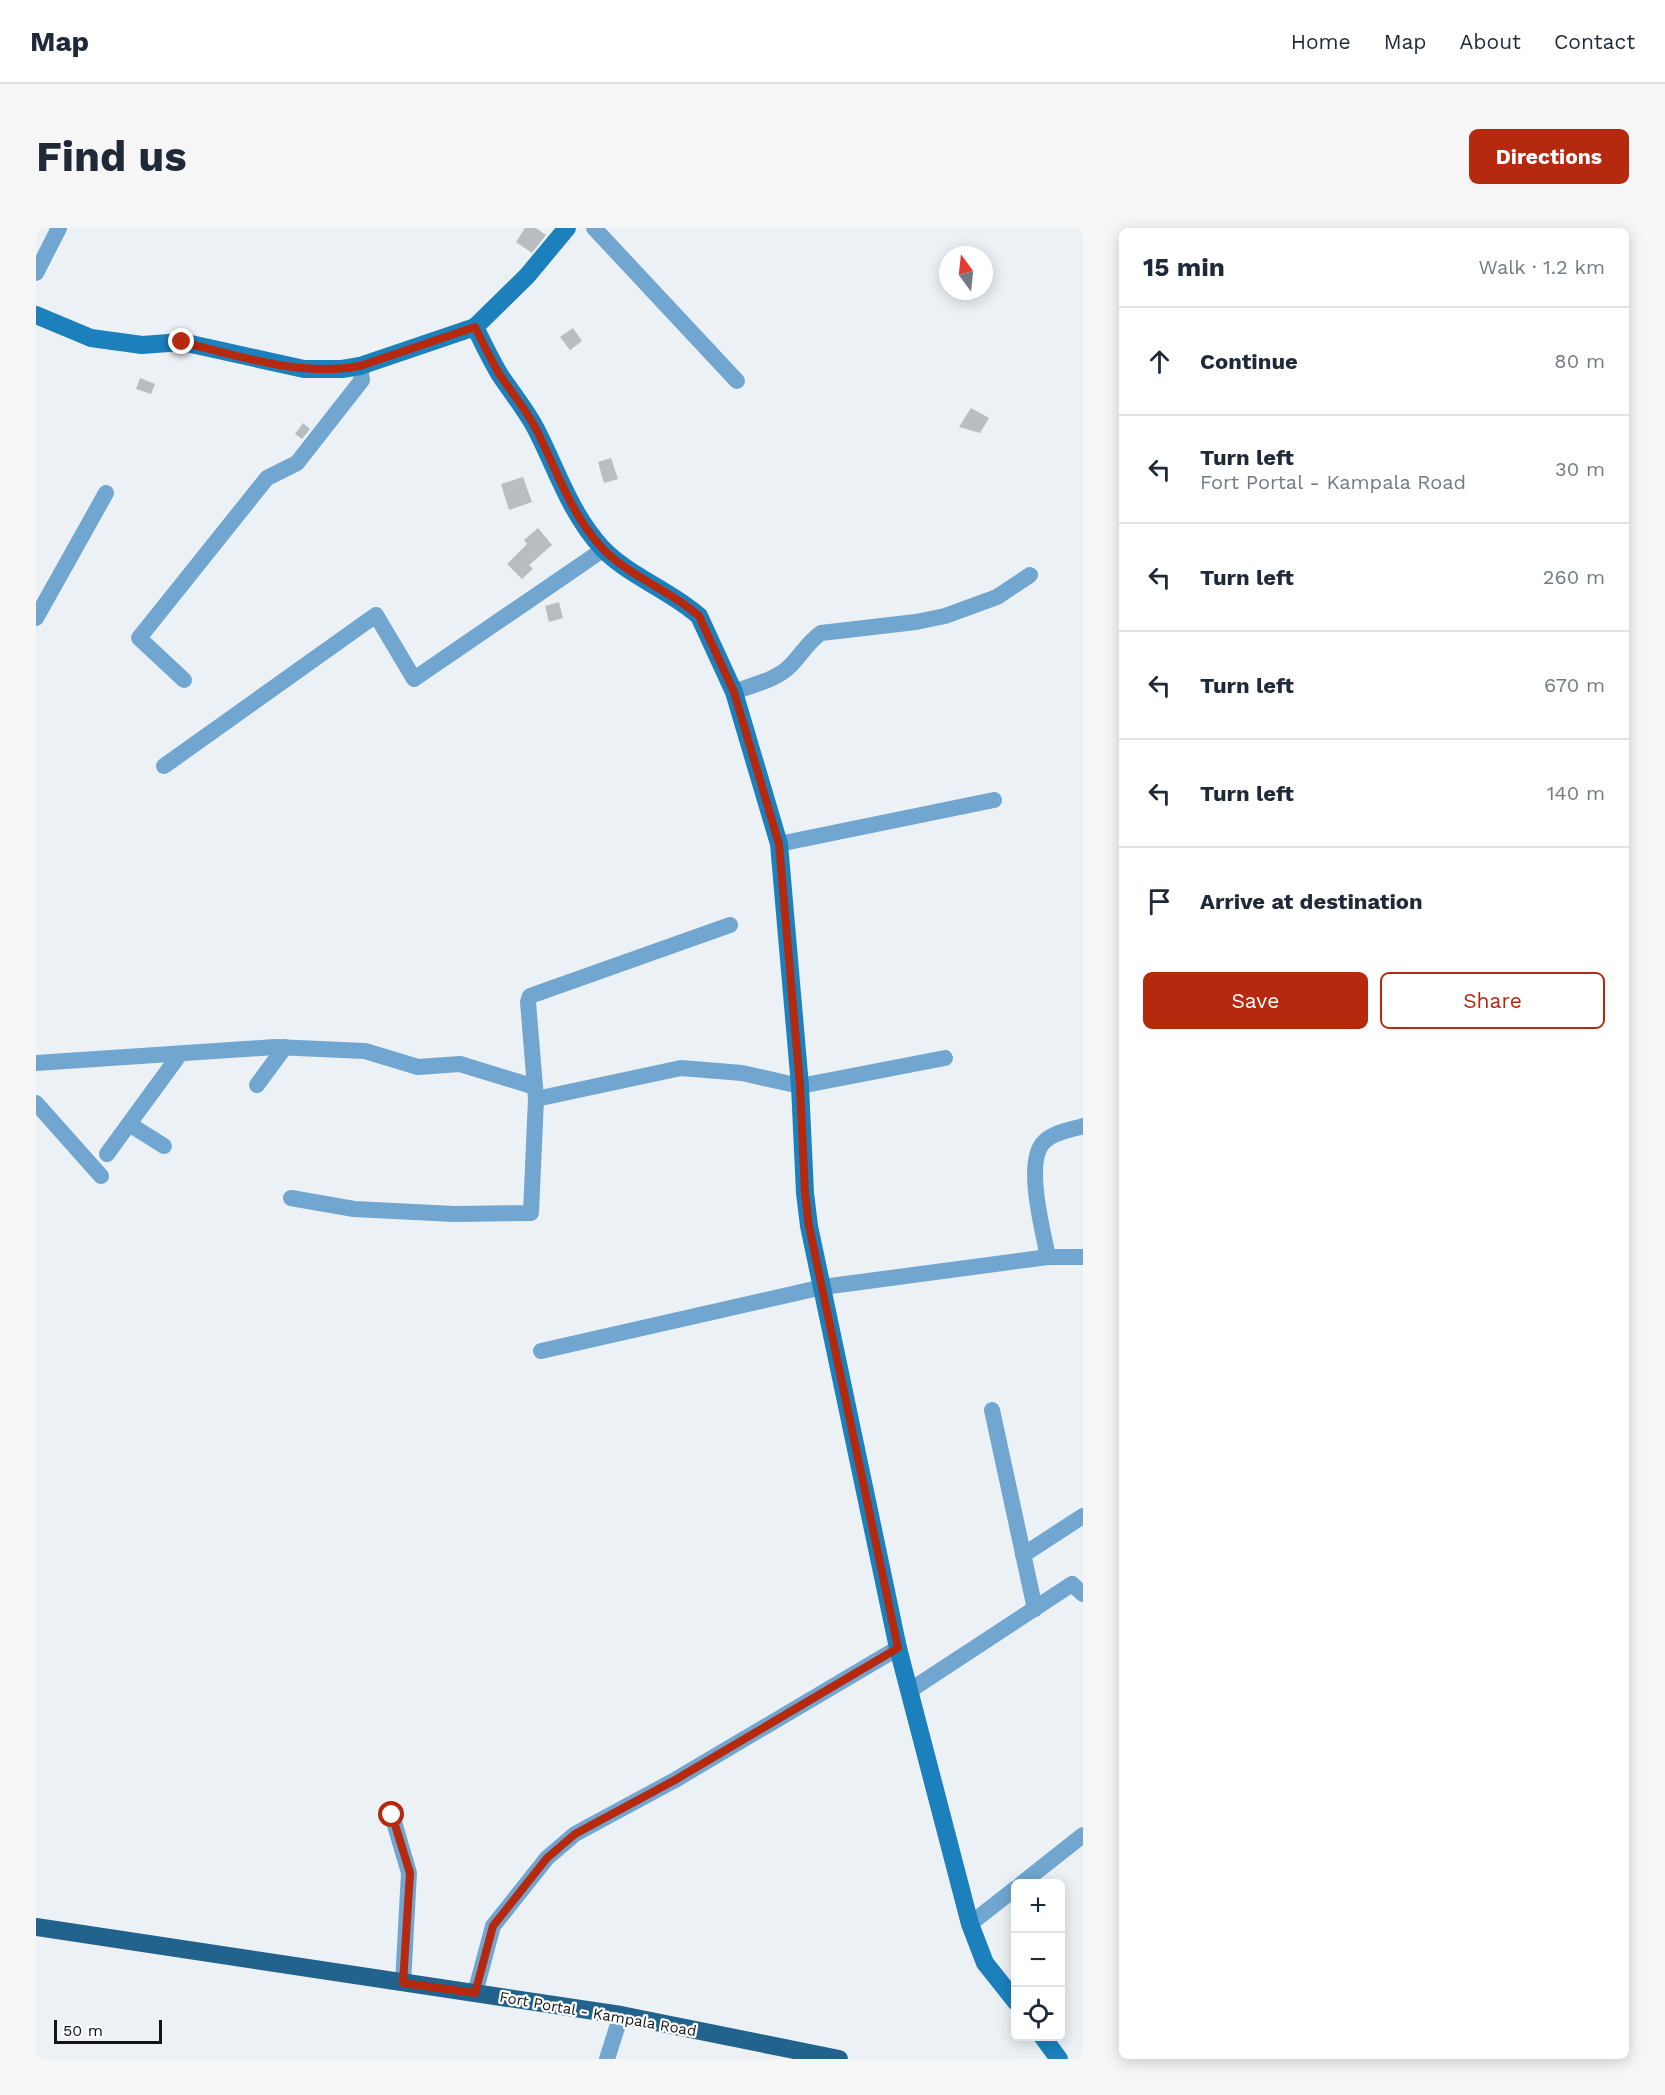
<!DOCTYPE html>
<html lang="en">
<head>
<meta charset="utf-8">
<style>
	:root { --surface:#fff; --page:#f6f6f7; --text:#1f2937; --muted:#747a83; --line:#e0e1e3; --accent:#b5290f }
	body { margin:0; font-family:"Work Sans",sans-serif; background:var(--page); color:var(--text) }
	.controls { position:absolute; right:18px; bottom:18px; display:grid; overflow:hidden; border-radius:9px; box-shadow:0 3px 15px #0003 }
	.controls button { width:54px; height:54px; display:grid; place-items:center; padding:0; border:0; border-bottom:2px solid var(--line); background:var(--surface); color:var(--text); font:30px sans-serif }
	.compass { position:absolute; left:903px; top:18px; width:54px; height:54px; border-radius:50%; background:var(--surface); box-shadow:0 3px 15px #0003; rotate:345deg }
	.scale { position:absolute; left:18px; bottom:15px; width:108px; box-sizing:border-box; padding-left:6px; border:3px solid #121415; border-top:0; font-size:16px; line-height:21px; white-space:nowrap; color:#121415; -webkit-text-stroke:4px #fdfeff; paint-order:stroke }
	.stop { position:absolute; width:18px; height:18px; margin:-14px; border:4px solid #b5290f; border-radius:50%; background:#fff }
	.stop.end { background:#b5290f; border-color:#fff; box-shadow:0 2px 6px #0008 }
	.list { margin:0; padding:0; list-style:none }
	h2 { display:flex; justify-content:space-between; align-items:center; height:78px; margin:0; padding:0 24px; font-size:26px }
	h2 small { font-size:20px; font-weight:400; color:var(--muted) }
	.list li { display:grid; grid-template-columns:39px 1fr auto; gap:18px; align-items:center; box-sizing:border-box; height:108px; padding:0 24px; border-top:2px solid var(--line) }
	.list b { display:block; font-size:22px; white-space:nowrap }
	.list p { margin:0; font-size:20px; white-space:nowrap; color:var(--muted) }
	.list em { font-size:20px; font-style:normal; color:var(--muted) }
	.actions { display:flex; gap:12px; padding:18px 24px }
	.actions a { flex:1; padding:14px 0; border:2px solid var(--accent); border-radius:9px; text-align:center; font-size:21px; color:var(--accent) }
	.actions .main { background:var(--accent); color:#fff }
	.icon { flex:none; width:33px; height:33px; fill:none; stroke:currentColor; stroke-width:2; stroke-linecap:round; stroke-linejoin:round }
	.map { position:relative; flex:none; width:1047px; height:1831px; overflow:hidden; border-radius:9px }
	header { display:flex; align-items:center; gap:36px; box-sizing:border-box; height:84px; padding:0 30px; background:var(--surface); border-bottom:2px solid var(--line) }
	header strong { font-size:28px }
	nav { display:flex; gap:33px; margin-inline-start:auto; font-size:21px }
	.intro { display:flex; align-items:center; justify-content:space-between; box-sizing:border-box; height:144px; padding:0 36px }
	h1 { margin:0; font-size:42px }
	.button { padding:15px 27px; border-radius:9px; background:var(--accent); color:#fff; font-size:21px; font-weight:700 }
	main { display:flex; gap:36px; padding:0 36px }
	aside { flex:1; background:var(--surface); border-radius:9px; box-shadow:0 3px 15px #0003 }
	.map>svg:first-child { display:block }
	.building { fill:#b7bdc1 }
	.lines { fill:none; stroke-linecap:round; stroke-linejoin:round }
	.street { stroke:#70a6d0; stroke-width:16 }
	.secondary { stroke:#1c80bd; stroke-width:18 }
	.primary { stroke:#22638e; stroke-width:18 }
	.route { stroke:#b5290f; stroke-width:8 }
	.labels { text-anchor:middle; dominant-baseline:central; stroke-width:4.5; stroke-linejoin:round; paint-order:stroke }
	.street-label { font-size:15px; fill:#121415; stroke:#fdfeff }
</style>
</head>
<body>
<header>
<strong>Map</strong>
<nav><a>Home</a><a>Map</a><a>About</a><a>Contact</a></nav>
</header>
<div class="intro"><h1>Find us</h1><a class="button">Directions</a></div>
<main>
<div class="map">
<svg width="1047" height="1831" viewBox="0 0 1047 1831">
	<rect width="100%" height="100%" fill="#ecf1f6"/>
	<g class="building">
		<polygon points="489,0 500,0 510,7 496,25 480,14"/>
		<polygon points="537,100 546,113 534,122 524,109"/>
		<polygon points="104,150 119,156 115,166 100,161"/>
		<polygon points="935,180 953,190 944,205 923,199"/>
		<polygon points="267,195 274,201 266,211 259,206"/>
		<polygon points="575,230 582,251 568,255 562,234"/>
		<polygon points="487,249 496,274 473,282 465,256"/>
		<polygon points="502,300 516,317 493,337 497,341 486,351 471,336 491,316 488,312"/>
		<polygon points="523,374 527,390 513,394 509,378"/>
	</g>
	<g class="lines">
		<g class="street">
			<polyline points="558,0 701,153"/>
			<polyline points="0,45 23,0"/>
			<polyline points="0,390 70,265"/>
			<polyline points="148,452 103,410 231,250 261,235 326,152 324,138"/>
			<path d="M698,464c18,-7 43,-12 57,-27 10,-10 17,-23 30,-32l95,-11 29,-6 52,-19 33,-22"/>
			<polyline points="128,538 340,387 378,451 568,321"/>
			<polyline points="743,616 958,572"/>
			<polyline points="0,835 239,819 329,823 382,839 424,836 499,859"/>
			<polyline points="221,857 249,819"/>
			<polyline points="500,871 645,840 706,845 764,858 909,830"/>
			<polyline points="0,875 65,948"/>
			<polyline points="93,896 128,918"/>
			<polyline points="71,926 144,826"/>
			<polyline points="255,970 318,981 418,986 495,985 500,871 492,774 494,768 694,697"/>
			<path d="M1012,1029c-5,-26 -24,-96 -4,-115 9,-10 27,-12 39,-16"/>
			<polyline points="505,1123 787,1059 1012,1029 1047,1029"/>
			<polyline points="956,1182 999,1381"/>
			<polyline points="987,1327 1047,1288"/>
			<polyline points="873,1463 1036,1356 1047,1366"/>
			<polyline points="356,1587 373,1645 367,1755"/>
			<polyline points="985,1656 1047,1607"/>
			<polyline points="934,1696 980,1660"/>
			<polyline points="439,1765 457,1698 511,1630 539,1606 639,1552 862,1420"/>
			<polyline points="571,1831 585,1787"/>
		</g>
		<g class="secondary">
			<polyline points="0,87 55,110 106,117 146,114 268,141 306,141 324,138 439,99 491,48 531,0"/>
			<path d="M439,99c8,16 16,33 25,48 12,18 26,35 36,54 21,41 34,84 66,119 28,29 68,42 97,68l35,76 45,152 21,242 5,107 4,33 89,422 72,276 15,39 31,39"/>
			<polyline points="1006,1808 1023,1831"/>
		</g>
		<polyline class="primary" points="0,1699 585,1787 803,1831"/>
	</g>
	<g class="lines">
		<path class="route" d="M146,114c57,14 119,35 178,24l115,-39c8,16 16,33 25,48 12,18 26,35 36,54 21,41 34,84 66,119 28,29 68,42 97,68l35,76 45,152 21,242 5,107 4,33 89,422 -223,132 -100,54 -28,24 -54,68 -18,67 -72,-10 7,-110 -18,-58"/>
	</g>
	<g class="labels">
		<g class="street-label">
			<text transform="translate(562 1786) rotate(10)">Fort Portal - Kampala Road</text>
		</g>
	</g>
</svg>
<div class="controls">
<button>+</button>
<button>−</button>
<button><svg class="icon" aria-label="locate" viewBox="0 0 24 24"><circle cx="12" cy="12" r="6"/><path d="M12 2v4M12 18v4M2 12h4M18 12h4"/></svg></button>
</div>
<svg class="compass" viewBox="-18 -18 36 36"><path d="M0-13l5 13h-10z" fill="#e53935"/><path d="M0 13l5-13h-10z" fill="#747a83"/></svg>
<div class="scale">50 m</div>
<div class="stop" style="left:356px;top:1587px"></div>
<div class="stop end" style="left:146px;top:114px"></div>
</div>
<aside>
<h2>15 min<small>Walk · 1.2 km</small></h2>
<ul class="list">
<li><svg class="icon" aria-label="ahead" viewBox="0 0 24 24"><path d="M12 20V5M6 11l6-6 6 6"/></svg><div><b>Continue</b></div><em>80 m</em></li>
<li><svg class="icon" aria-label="left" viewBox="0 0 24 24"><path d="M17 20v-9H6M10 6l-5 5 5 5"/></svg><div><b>Turn left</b><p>Fort Portal - Kampala Road</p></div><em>30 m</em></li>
<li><svg class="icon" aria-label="left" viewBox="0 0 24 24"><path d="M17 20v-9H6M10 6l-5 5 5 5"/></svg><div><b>Turn left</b></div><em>260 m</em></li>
<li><svg class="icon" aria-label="left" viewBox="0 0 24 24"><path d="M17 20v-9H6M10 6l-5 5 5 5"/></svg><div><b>Turn left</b></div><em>670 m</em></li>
<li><svg class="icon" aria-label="left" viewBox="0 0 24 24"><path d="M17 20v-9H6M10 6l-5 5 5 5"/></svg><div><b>Turn left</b></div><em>140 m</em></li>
<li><svg class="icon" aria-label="arrive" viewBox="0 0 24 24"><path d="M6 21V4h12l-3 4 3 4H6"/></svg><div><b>Arrive at destination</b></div></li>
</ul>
<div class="actions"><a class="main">Save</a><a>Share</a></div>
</aside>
</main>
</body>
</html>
